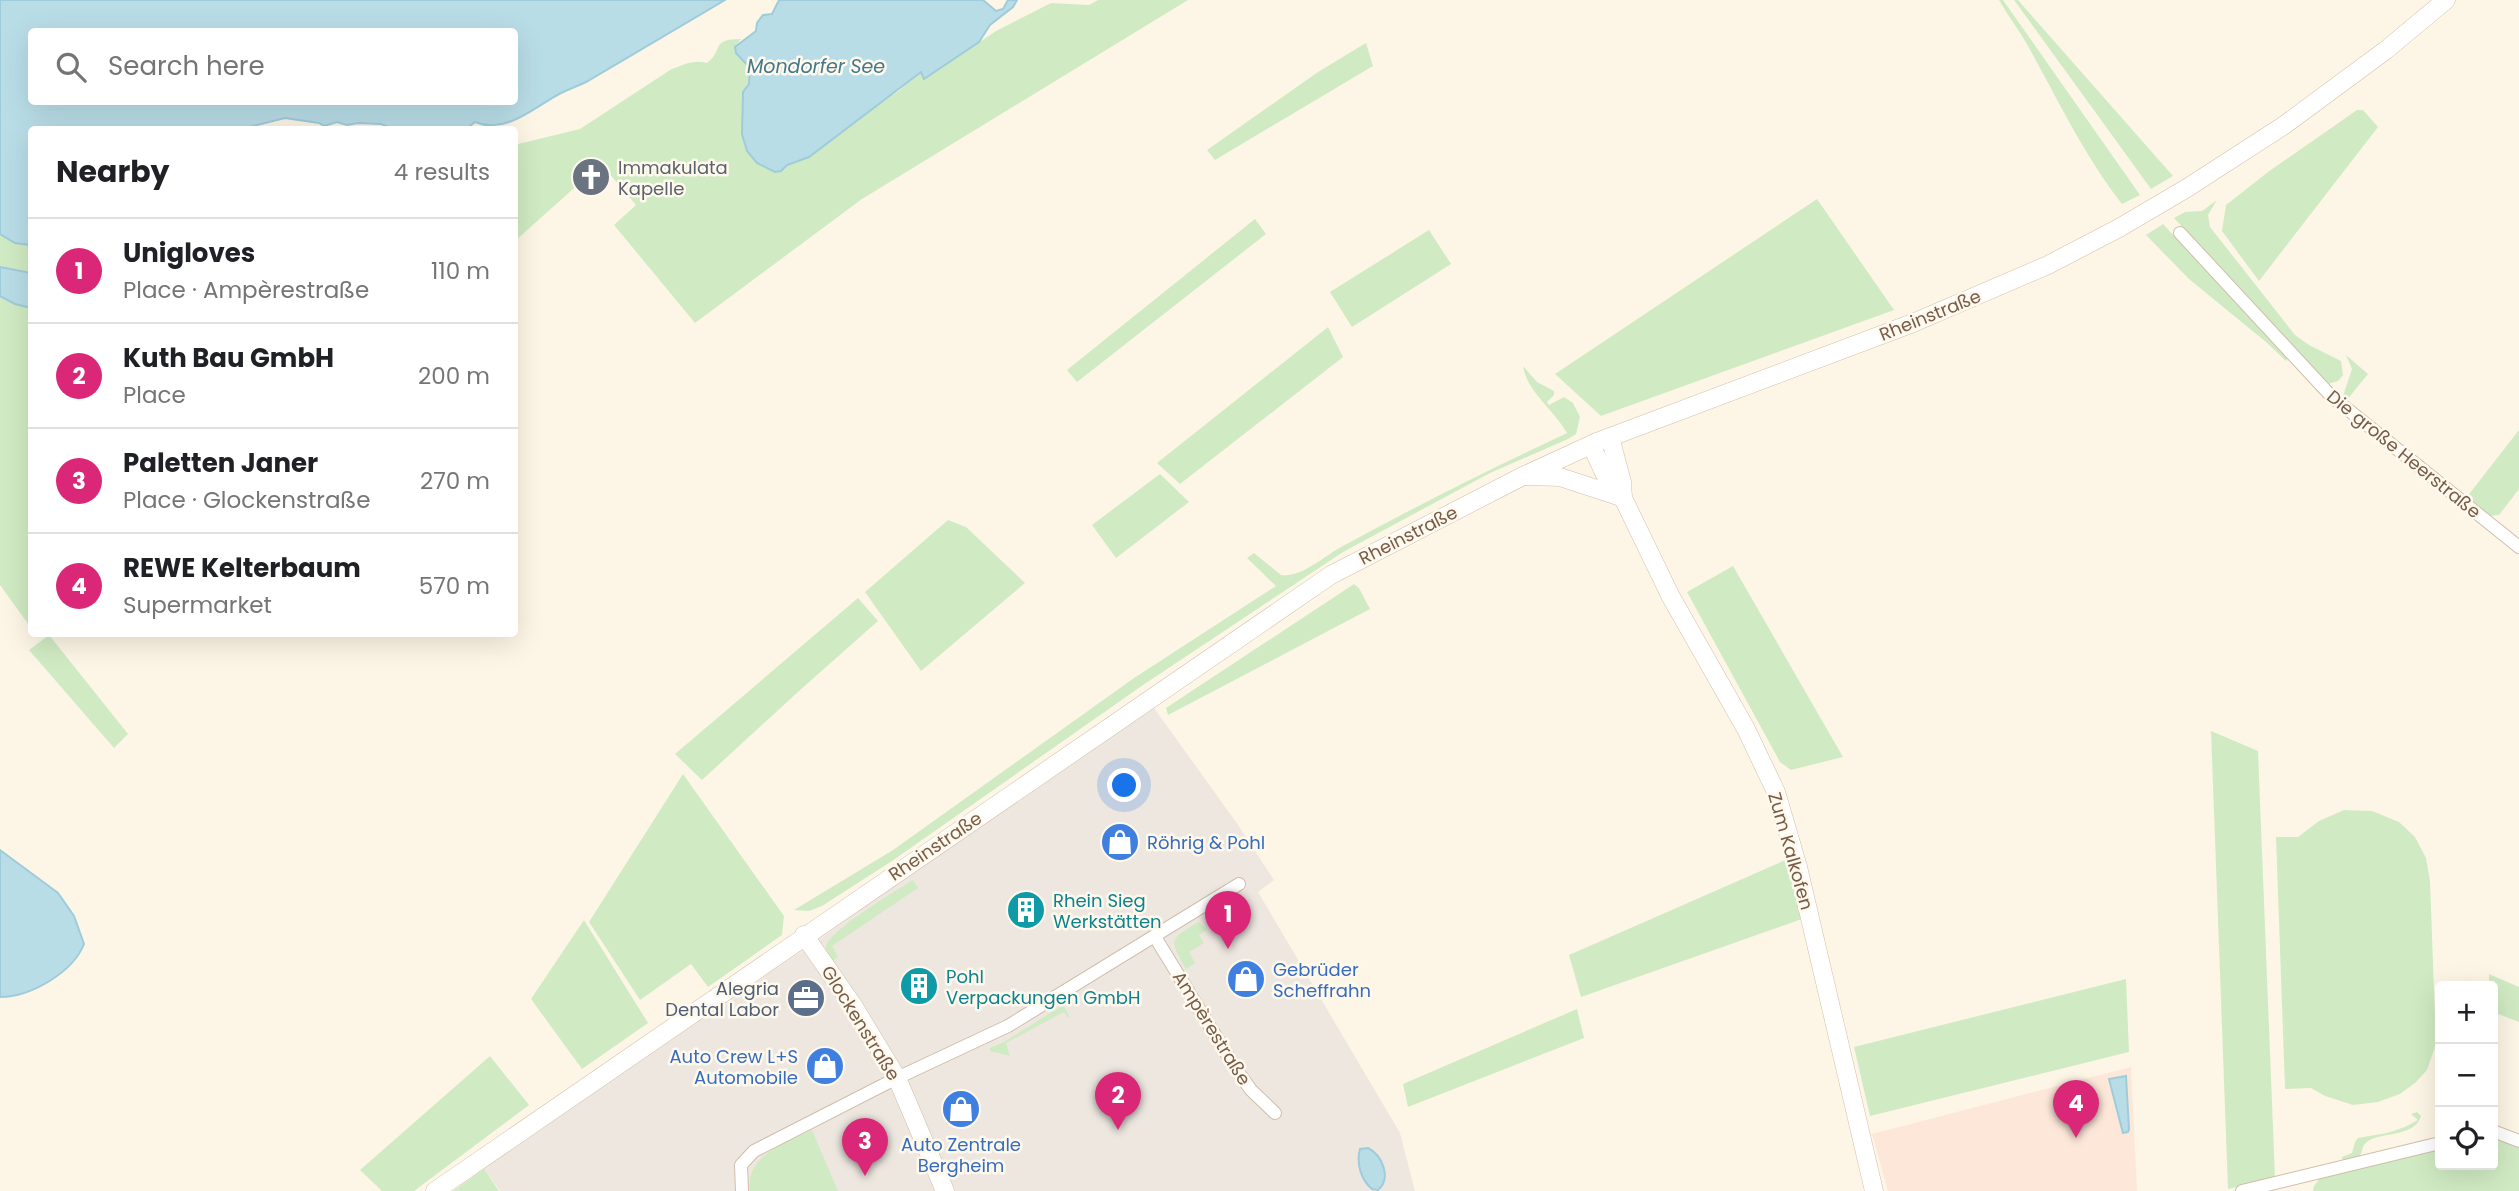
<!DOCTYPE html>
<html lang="en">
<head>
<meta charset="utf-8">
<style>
	:root { --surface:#fff; --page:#f2f2f2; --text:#202124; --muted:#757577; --line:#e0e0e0; --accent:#db2777 }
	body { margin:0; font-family:Poppins,sans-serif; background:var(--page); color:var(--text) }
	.controls { position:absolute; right:21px; bottom:21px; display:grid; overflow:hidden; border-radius:7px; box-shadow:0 7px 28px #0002 }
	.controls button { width:63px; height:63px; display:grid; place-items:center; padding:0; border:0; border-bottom:2px solid var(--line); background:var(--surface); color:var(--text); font:35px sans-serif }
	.you { position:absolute; left:1125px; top:786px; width:24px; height:24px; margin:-18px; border:5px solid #fff; border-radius:50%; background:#1a73e8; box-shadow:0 0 0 10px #1a73e833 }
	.badge { display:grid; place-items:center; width:46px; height:46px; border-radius:50%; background:var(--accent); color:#fff; font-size:23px; font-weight:700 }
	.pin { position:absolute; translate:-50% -58px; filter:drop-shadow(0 2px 4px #0008) }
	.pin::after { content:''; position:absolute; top:37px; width:24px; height:21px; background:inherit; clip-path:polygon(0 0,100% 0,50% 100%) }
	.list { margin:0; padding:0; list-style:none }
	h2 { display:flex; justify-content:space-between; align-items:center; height:91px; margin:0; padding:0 28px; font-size:30px }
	h2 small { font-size:23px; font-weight:400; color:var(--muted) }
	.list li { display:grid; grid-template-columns:46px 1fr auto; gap:21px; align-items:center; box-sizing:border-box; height:105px; padding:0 28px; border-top:2px solid var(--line) }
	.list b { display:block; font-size:26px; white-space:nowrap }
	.list p { margin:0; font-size:23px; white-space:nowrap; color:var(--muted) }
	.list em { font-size:23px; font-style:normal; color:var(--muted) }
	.icon { flex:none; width:38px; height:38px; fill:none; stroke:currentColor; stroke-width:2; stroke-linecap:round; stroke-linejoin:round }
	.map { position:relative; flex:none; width:2519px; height:1191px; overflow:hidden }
	.search { position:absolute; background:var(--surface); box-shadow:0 7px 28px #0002; left:28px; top:28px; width:490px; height:77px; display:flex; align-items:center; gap:18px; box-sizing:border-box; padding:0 24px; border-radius:7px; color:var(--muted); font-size:26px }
	.panel { position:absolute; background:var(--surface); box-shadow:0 7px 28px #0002; left:28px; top:126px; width:490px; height:511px; border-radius:7px }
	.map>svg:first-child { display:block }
	.commercial { fill:#fde7d9 }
	.industrial { fill:#ede7e0 }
	.green { fill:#d0ebc3 }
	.water { fill:#b9dde7; stroke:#9fccda; stroke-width:2; fill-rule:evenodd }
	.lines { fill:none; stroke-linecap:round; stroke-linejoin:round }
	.street-casing { stroke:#cfbeab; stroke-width:14 }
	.secondary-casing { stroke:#d2bfa8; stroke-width:19 }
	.street { stroke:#fff; stroke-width:12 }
	.secondary { stroke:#fff; stroke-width:18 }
	.labels { text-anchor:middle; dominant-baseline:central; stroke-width:5; stroke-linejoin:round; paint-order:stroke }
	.worship-label { font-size:18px; fill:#5b616d; stroke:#fff9ed; text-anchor:start }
	.street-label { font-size:18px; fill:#775d49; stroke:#fff9ed }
	.shop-label { font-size:18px; fill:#366cbe; stroke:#fff9ed; text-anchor:start }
	.culture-label { font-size:18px; fill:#0d838f; stroke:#fff9ed; text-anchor:start }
	.service-label { font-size:18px; fill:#4e5e75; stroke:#fff9ed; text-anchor:end }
	.water-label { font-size:19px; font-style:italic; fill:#42798b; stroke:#fff9ed }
</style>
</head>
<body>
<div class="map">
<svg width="2519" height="1191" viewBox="0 0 2519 1191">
	<rect width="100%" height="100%" fill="#fdf6e6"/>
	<polygon class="commercial" points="2131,1067 2137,1191 1888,1191 1872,1134"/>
	<polygon class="industrial" points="1154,708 1236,822 1274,880 1258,892 1400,1133 1415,1191 500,1191 484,1169 557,1116 814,943 986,821"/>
	<g class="green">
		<polygon points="0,0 32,32 31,628 0,585"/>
		<path d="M1098,0h90l-326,199 -167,124 -81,-98 22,-20 -35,-41 -86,77 -1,-96 66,-16 90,-59c12,-5 24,-11 37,-7 17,-13 3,-24 34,-24l-6,8 1,5 14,16 7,95 18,9 12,-7 22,-8 48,-38 43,-29 17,-16 4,-2h14l61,-41 55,-28 38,2z"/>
		<path d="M1999,0h4l137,195 -18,9c-38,-49 -64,-104 -94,-158 -9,-16 -20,-30 -29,-46z"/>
		<polygon points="2014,0 2018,0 2173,176 2151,189"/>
		<polygon points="1366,43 1373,66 1215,160 1207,150 1318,72"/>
		<polygon points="2357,110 2363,110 2378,127 2259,281 2222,231 2226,205 2268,172"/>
		<polygon points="1817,199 1894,310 1601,416 1555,374"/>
		<polygon points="2217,200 2208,215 2210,227 2295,335 2309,345 2341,361 2343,375 2338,381 2328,384 2174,218 2185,212 2202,211"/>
		<polygon points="1255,219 1266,234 1077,382 1067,370"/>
		<polygon points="2163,224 2288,358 2286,361 2266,342 2189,279 2146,235"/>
		<polygon points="1429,230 1451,264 1352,327 1330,292"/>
		<polygon points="1328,327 1343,357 1180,484 1157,463"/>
		<polygon points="2346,355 2368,374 2346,401 2343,396 2352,369"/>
		<path d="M1523,366l14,16 17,9v4l-7,7 2,3 15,-8 9,6 7,14 -4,17 -8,5 -78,34 -147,79 -200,133 -251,176 -70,45 -13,5 -15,-1 99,-60 241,-172 142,-92 -29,-28 7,-5 27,22c21,3 44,-20 62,-29 73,-40 148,-77 224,-113 -13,-23 -40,-41 -44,-67z"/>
		<polygon points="2519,430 2519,489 2499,515 2489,516 2466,498"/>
		<polygon points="1160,474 1189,502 1116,558 1092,525"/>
		<polygon points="948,520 966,527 1025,583 921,671 865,592"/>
		<polygon points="1733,566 1843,757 1791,770 1780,762 1687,592"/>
		<polygon points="1354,584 1359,588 1370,609 1168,715 1166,708"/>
		<polygon points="858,598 878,621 799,691 702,780 675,754"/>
		<polygon points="49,635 128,734 114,748 29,650"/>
		<polygon points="2211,731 2258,751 2275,1178 2228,1189"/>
		<polygon points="683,774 784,916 782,935 708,987 691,964 640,1000 589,922"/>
		<polygon points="2344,810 2372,811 2399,822 2415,837 2426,858 2430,881 2436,1044 2427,1070 2415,1083 2400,1094 2378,1102 2353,1105 2325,1096 2311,1088 2285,1089 2276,837 2298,837 2319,821"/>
		<polygon points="1790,858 1802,919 1581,997 1569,955"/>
		<path d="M913,880l5,8 -86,58 6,11 -6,4c-3,-5 -7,-9 -6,-15 5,-17 70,-55 87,-66z"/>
		<polygon points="584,920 648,1023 582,1069 531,999"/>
		<path d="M1198,922l9,8 -8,5 5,8 -15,9 6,11 -9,6c-17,-30 -17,-29 12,-47z"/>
		<polygon points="2489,974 2519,987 2519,1022 2493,1012 2493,986 2489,986"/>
		<polygon points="2126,979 2129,1052 1870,1116 1854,1047"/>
		<polygon points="1063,1005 1070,1017 1068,1018 1064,1012 1006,1043 1010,1056 990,1051 990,1048 1004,1042"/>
		<polygon points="1577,1009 1584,1038 1408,1107 1403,1084"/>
		<polygon points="490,1056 529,1105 414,1191 382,1191 360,1170"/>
		<path d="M2417,1112l4,4c-7,24 -47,14 -57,29 -2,3 -2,7 -4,11l-17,5 -1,-4 10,-4 3,-11 3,-4 29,-5 18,-6 13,-7 -7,-6z"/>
		<path d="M812,1130l26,61h-88c-5,-36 35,-48 62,-61z"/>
		<polygon points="2493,1135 2519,1145 2519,1191 2313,1191 2314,1186 2321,1177 2440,1148 2440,1165 2493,1165"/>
		<polygon points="484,1169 499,1191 453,1191"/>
	</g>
	<g class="water">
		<path d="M0,0h725l-139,82c-8,4 -17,7 -25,11 -27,14 -55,42 -86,29l-10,8 -71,-1 -13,-5 -23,-1 -11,2 -10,-3 -13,4 -5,-3 -34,-5 -44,11 -209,1 -1,115 -16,-2 -15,-9zM32,32h482v70h-482z"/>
		<polygon points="779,0 983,0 996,11 1003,9 1008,0 1017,0 1013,7 990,25 979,42 924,79 921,72 809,157 787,165 781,171 775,172 757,163 747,151 742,134 743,92 749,84 750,68 736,53 735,47 756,31 757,23 763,15 772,14"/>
		<polygon points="0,267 31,273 31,308 15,304 0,296"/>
		<path d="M0,850l58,43 16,23 10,28c-11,28 -53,53 -84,53z"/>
		<polygon points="2126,1076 2129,1129 2128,1132 2123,1133 2109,1079"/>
		<path d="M1368,1148c14,7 24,30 10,42l-6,-1c-11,-9 -16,-26 -12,-40z"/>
	</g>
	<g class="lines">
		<defs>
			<g id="street">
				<polyline points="2180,233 2331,396 2519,547"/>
				<polyline points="1155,937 1236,1069 1251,1090 1275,1113"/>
				<polyline points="2493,1131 2519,1141"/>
				<polyline points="742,1191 741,1165 754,1151 897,1078 1008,1026 1239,884"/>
				<polyline points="2242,1191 2440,1143"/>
			</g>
			<g id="secondary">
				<polyline points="1610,437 1622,482 1623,498"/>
				<polyline points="1591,445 1608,481 1623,498 1671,597 1746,729 1776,792 1798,867 1874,1191"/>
				<polyline points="1527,476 1560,477 1621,497"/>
				<polyline points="804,935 854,1007 897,1078 945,1191"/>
				<polyline points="435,1191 1331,575 1523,476 1597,442 1913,323 2048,265 2119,228 2187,188 2283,126 2386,50 2446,0"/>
			</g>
		</defs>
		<use href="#street" class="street-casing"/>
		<use href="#secondary" class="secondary-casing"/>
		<use href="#street" class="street"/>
		<use href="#secondary" class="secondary"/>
	</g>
	<defs>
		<symbol id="church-disc" viewBox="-11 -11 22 22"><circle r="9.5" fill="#6b7280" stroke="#fff9ed"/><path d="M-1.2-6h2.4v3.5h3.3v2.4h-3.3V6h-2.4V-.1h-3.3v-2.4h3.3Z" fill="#fff"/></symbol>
		<symbol id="shop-disc" viewBox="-11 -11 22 22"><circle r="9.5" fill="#3f7fe0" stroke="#fff9ed"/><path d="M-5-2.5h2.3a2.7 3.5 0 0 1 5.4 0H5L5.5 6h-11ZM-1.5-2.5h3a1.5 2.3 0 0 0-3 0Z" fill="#fff"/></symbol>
		<symbol id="building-disc" viewBox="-11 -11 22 22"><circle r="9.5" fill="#0f9aa8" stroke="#fff9ed"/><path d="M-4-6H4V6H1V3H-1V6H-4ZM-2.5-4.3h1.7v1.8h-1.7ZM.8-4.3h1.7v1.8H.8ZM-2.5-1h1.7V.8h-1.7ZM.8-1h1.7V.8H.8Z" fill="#fff"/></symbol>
		<symbol id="office-disc" viewBox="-11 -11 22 22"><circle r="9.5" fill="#5c6f8a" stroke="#fff9ed"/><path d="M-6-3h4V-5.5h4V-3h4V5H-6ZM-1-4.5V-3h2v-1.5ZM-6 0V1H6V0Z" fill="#fff"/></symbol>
	</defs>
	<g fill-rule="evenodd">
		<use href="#church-disc" x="569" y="155" width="44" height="44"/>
		<use href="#shop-disc" x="1098" y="820" width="44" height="44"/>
		<use href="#building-disc" x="1004" y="888" width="44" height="44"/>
		<use href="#shop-disc" x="1224" y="957" width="44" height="44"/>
		<use href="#building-disc" x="897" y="964" width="44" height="44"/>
		<use href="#office-disc" x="784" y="976" width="44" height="44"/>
		<use href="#shop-disc" x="803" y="1044" width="44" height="44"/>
		<use href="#shop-disc" x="939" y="1087" width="44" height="44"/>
	</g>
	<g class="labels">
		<g class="worship-label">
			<text x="618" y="167">Immakulata<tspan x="618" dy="21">Kapelle</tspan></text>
		</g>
		<g class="street-label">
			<text transform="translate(1930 315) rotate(-22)">Rheinstraße</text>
			<text transform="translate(2404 454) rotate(39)">Die große Heerstraße</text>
			<text transform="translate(1408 535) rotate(-27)">Rheinstraße</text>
			<text transform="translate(935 846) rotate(-34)">Rheinstraße</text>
			<text transform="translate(1791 851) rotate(74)">Zum Kalkofen</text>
			<text transform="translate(861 1023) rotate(58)">Glockenstraße</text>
			<text transform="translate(1212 1028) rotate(58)">Ampèrestraße</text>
		</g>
		<g class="shop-label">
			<text x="1147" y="842">Röhrig &amp; Pohl</text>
			<text x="1273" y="969">Gebrüder<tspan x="1273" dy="21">Scheffrahn</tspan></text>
			<text x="798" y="1056" text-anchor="end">Auto Crew L+S<tspan x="798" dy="21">Automobile</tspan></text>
			<text x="961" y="1144" text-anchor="middle">Auto Zentrale<tspan x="961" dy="21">Bergheim</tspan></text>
		</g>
		<g class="culture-label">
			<text x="1053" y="900">Rhein Sieg<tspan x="1053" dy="21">Werkstätten</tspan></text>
			<text x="946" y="976">Pohl<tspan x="946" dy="21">Verpackungen GmbH</tspan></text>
		</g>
		<g class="service-label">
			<text x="779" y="988">Alegria<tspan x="779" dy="21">Dental Labor</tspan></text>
		</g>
		<g class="water-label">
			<text x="816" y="66">Mondorfer See</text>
		</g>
	</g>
</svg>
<div class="controls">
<button>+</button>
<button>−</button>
<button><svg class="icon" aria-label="locate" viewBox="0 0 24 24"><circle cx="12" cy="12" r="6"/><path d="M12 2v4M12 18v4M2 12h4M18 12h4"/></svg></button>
</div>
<div class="you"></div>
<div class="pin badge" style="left:1228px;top:949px">1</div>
<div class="pin badge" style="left:1118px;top:1130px">2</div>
<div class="pin badge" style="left:865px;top:1176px">3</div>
<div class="pin badge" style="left:2076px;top:1138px">4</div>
<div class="search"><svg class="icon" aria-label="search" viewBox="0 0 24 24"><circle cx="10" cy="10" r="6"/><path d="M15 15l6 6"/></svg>Search here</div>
<section class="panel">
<h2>Nearby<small>4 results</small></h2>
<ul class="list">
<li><span class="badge">1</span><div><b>Unigloves</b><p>Place · Ampèrestraße</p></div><em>110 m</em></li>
<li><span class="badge">2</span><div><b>Kuth Bau GmbH</b><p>Place</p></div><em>200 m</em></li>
<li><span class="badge">3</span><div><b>Paletten Janer</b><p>Place · Glockenstraße</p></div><em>270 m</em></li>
<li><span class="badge">4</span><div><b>REWE Kelterbaum</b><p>Supermarket</p></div><em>570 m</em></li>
</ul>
</section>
</div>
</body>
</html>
